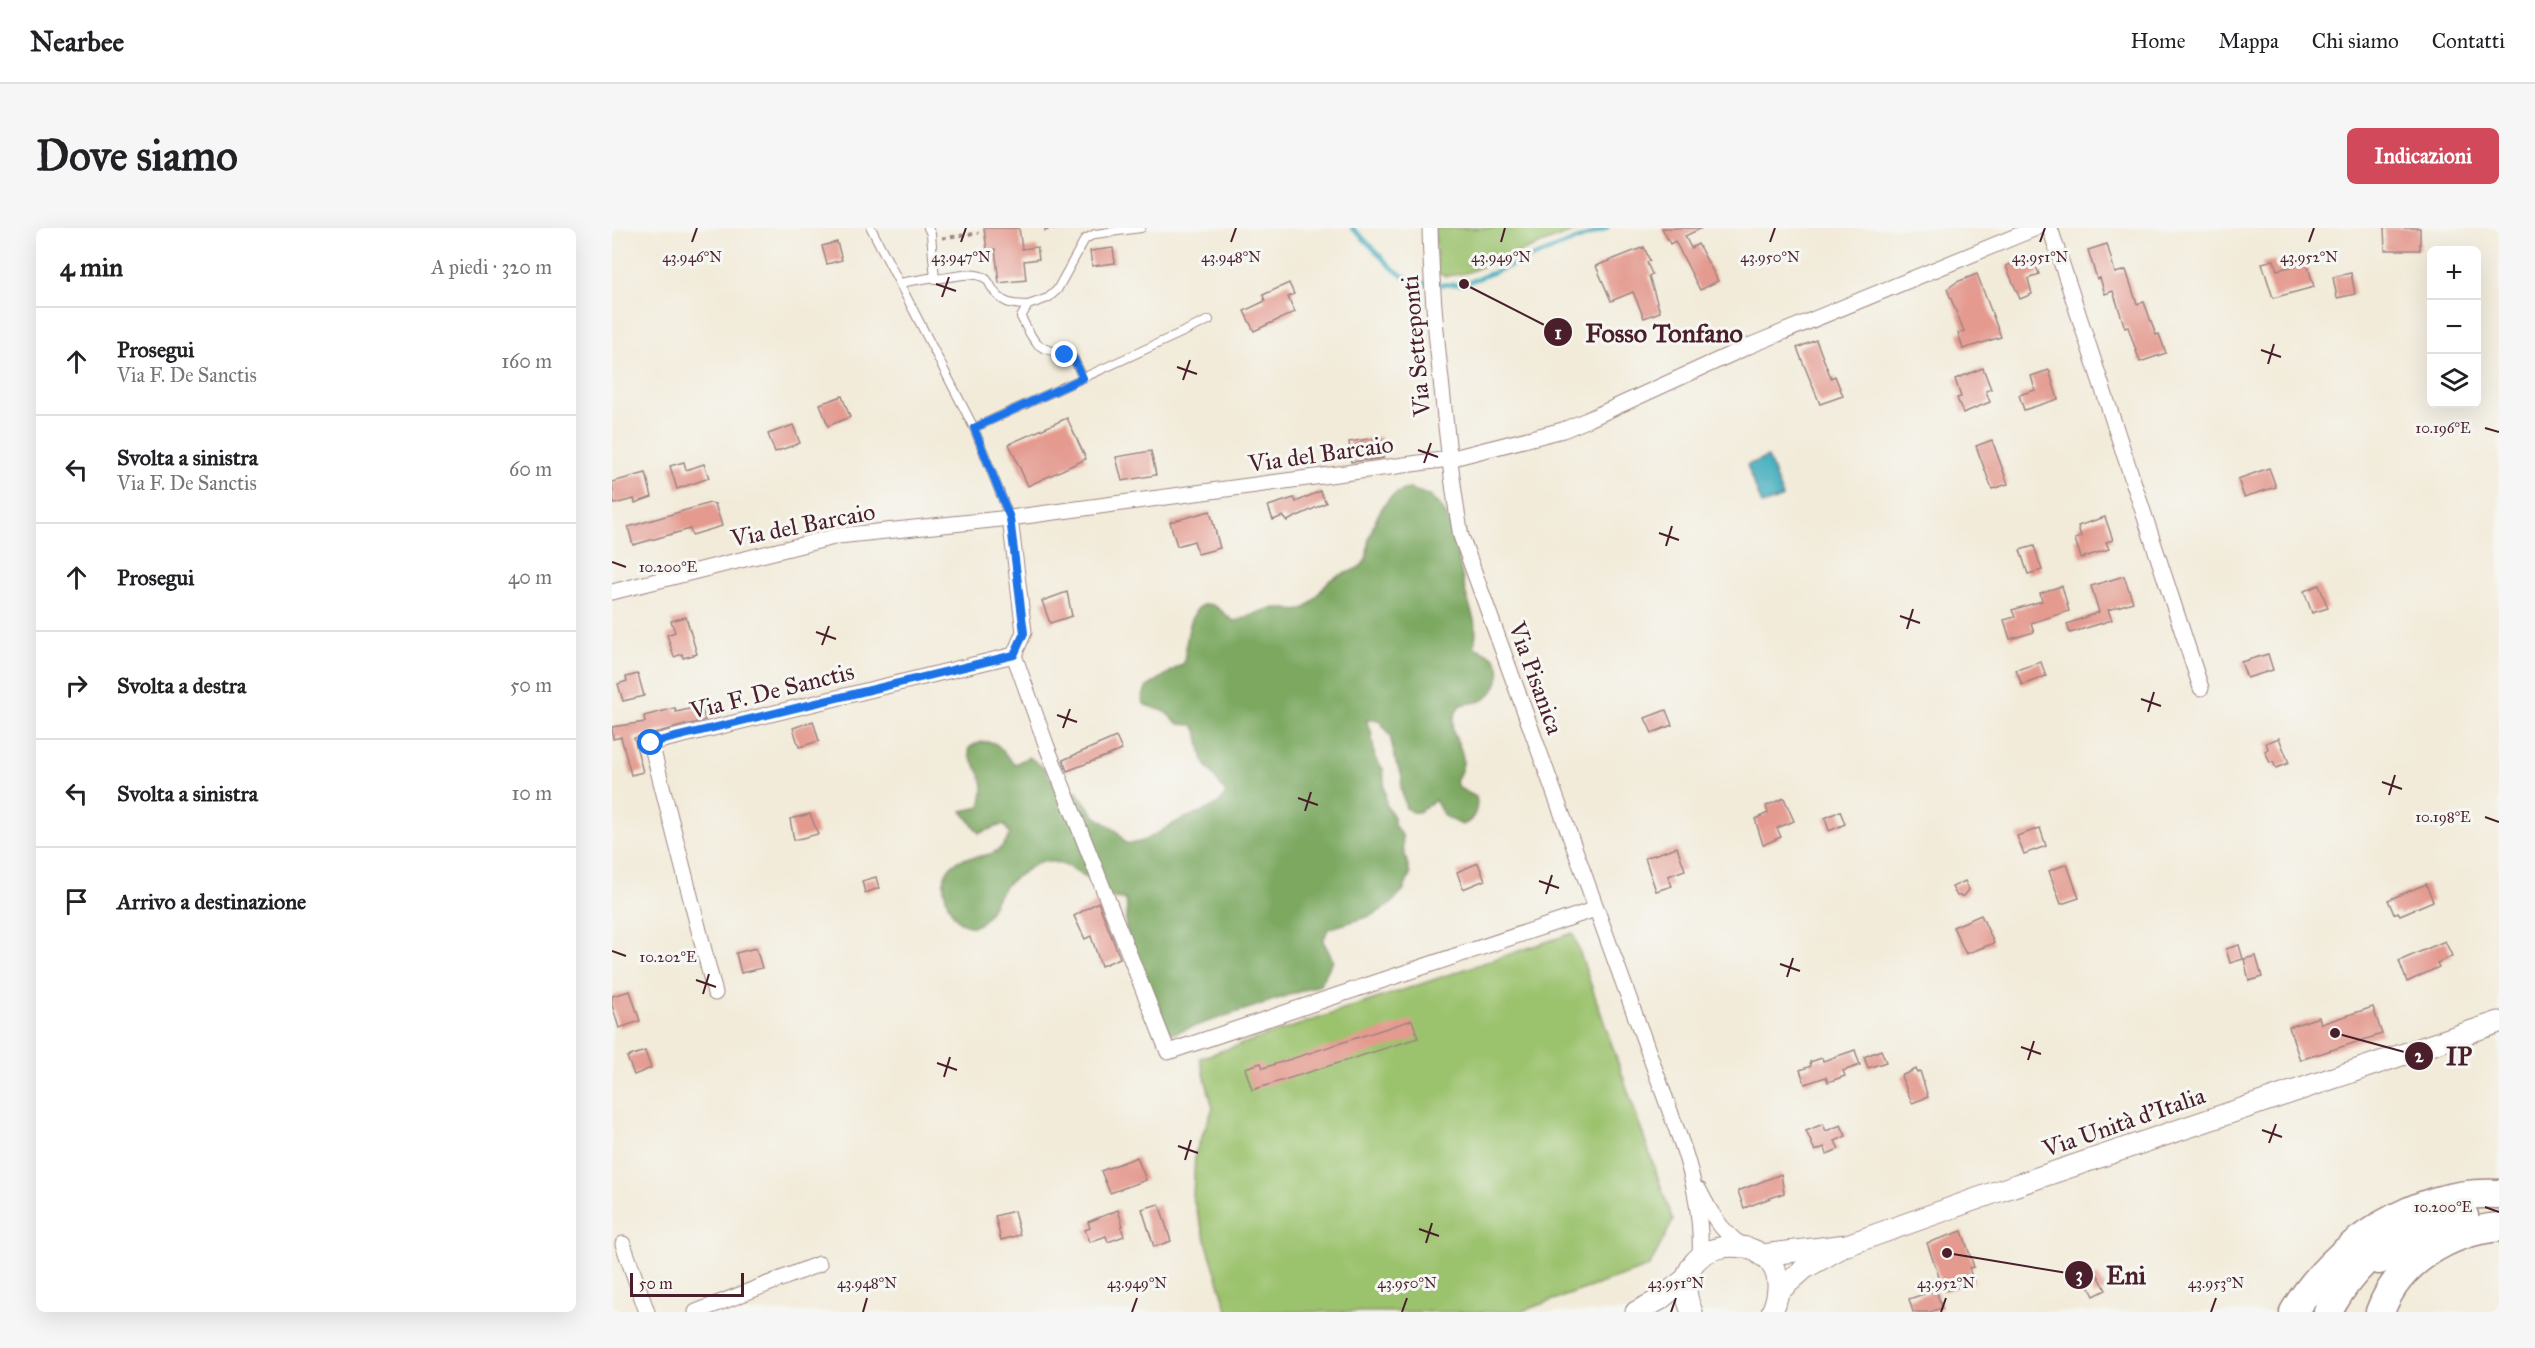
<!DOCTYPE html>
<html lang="it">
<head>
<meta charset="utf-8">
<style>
	:root { --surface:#fff; --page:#f6f6f6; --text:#202124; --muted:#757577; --line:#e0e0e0; --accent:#d1495b }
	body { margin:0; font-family:"IM FELL Great Primer",serif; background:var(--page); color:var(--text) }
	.controls { position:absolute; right:18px; top:18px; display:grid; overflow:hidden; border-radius:9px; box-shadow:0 6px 24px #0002 }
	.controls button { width:54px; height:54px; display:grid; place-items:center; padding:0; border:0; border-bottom:2px solid var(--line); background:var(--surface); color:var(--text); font:30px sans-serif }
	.scale { position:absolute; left:18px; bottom:15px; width:114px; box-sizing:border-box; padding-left:6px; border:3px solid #4a1f2b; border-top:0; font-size:16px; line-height:21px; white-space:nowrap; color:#4a1f2b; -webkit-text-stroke:4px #f6f6f2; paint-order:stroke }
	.stop { position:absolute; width:18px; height:18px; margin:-14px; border:4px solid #1a73e8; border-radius:50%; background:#fff }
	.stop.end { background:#1a73e8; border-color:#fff; box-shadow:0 2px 6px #0008 }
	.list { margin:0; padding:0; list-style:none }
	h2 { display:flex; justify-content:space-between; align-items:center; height:78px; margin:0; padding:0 24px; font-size:26px }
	h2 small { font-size:20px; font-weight:400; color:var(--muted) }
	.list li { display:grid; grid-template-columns:39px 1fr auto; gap:18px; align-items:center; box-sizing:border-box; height:108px; padding:0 24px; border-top:2px solid var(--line) }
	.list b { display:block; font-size:22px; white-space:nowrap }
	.list p { margin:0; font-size:20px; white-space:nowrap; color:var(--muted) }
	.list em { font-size:20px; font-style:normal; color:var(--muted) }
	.icon { flex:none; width:33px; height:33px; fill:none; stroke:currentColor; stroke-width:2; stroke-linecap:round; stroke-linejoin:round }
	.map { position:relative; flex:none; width:1887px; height:1084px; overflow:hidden; border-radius:9px }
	header { display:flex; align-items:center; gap:36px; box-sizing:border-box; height:84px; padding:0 30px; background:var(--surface); border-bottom:2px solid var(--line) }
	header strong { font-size:28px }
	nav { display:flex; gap:33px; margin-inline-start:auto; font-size:21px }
	.intro { display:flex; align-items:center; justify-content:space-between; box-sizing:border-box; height:144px; padding:0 36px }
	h1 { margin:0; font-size:42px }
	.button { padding:15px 27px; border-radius:9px; background:var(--accent); color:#fff; font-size:21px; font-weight:700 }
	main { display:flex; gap:36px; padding:0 36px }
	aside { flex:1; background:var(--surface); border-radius:9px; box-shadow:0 6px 24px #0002 }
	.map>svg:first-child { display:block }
	.green { fill:#9bc26d; stroke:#72704c; stroke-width:1.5 }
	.forest { fill:#7ca860; stroke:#636446; stroke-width:1.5 }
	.water { fill:#3eabbc; stroke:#446574; stroke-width:1.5 }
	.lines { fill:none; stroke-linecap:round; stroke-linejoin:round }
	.stream { stroke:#3eabbc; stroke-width:4.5 }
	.building { fill:#e49a8f }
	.service-casing { stroke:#9e8582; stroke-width:10 }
	.minor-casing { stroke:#9e8582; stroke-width:17 }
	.secondary-casing { stroke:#9e8582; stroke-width:23 }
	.motorway-casing { stroke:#9e8582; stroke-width:31 }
	.path { stroke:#9e8582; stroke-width:3; stroke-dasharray:4.5 4.5; stroke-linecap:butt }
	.service { stroke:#fff; stroke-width:8 }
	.minor { stroke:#fff; stroke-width:15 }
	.secondary { stroke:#fff; stroke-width:21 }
	.motorway { stroke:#fff; stroke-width:28 }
	.route { stroke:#1a73e8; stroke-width:8 }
	.ticks { fill:none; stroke:#4a1f2b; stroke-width:2 }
	.labels { text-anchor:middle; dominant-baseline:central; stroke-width:6; stroke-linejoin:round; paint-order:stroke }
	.street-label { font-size:24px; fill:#4a1f2b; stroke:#f6f6f2 }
	.ticks-label { font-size:15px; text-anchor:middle; fill:#4a1f2b; stroke:#f6f6f2; stroke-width:6; stroke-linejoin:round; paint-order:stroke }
	.leader { fill:none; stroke:#4a1f2b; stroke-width:2 }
	.callout-dot { fill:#4a1f2b; stroke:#f6f6f2; stroke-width:2 }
	.mark-label { font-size:18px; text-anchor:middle; font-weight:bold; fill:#fff }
	.callout-label { font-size:26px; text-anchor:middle; font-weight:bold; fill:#4a1f2b; stroke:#f6f6f2; stroke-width:6; stroke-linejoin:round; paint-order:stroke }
</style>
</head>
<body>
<header>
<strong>Nearbee</strong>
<nav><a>Home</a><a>Mappa</a><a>Chi siamo</a><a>Contatti</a></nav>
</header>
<div class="intro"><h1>Dove siamo</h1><a class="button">Indicazioni</a></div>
<main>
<aside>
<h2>4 min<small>A piedi · 320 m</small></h2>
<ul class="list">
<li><svg class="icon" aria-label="ahead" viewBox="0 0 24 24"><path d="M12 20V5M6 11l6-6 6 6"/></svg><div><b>Prosegui</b><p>Via F. De Sanctis</p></div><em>160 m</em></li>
<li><svg class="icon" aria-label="left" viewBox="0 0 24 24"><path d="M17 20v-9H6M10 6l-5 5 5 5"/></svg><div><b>Svolta a sinistra</b><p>Via F. De Sanctis</p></div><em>60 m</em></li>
<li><svg class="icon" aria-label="ahead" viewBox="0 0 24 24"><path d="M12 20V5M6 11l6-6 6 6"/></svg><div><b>Prosegui</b></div><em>40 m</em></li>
<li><svg class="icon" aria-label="right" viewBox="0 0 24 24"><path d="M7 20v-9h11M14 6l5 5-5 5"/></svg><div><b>Svolta a destra</b></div><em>50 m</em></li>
<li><svg class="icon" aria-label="left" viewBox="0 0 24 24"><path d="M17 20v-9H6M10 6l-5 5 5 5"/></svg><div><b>Svolta a sinistra</b></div><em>10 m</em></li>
<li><svg class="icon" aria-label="arrive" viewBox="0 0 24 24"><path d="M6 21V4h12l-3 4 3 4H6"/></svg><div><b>Arrivo a destinazione</b></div></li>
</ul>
</aside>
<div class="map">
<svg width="1887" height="1084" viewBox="0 0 1887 1084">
	<rect width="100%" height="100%" fill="#f6f6f2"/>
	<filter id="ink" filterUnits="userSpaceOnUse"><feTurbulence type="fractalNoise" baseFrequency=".0167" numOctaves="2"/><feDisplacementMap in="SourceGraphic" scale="12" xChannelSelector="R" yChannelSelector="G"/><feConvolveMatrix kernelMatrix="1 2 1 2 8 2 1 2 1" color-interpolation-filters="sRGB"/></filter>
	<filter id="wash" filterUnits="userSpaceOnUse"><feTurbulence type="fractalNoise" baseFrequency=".008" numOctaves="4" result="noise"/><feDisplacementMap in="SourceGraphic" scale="24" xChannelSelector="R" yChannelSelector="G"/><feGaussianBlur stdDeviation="1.35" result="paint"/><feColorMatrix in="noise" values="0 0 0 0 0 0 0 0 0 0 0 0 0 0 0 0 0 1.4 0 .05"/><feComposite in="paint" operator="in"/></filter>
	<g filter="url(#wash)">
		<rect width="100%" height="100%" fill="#f2ebd9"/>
		<g class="green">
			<polygon points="823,0 970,0 854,45 835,48 825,46"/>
			<polygon points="961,705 1061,993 1037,1039 907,1084 616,1084 581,971 583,926 601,880 588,830"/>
		</g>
		<path class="forest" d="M798,261l18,6 14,13 9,17 15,69 8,26 2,13 -2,14c8,4 15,6 21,12 10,11 1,35 -12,41 -7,3 -16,3 -23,5 -18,28 1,32 3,54 1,8 -4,16 -7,23l3,6 17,9c3,12 -3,25 -14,28l-18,-9 -9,-16 -16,12h-7l-6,-4 -5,-19 1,-14 -6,-12 -6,-27 -11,-16h-13l5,11 4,28 8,10 3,36 8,12v8l8,10 1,13 7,26 -6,15 -13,15 -18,11 -45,14 -5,12 10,19 -13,25 -149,49c-10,-11 -9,-21 -14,-34 -11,-25 -27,-47 -31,-74 -2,-10 4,-18 -1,-27l-12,-1c-15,-14 -50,-41 -72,-36 -8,2 -12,7 -19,11 -8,5 -16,11 -21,18 -8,11 -12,28 -24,34 -21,9 -38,-33 -32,-49 13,-33 49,-4 65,-42l-6,-10 -25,9 -17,-22 18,-4c3,-12 5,-22 0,-33 -4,-10 -12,-15 -11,-26 5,-4 8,-5 14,-6 20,-2 19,14 32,22l14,-7 16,12 3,7 5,4 23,11 19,25 23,16 7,11c17,3 34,-11 48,-19 15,-9 35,-12 48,-23 3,-3 3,-4 5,-8l-23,-32 -6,-31 -4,-5 -14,-1 -15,-13 -19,-6 -3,-6 4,-11 38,-25c2,-15 4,-66 28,-58 11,4 14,13 23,16 15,-3 26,-13 44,-13 7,-1 15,5 22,2 11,-4 18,-18 25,-26 9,-11 26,-10 36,-19 8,-8 4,-17 7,-26 6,-21 17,-48 41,-50z"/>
		<polygon class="water" points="1156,229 1171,269 1150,277 1135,237"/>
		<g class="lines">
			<path class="stream" d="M740,0c16,13 28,30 44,43 17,15 46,14 68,13l143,-56"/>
		</g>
		<g id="blocks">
			<g class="building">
				<polygon points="372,0 407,0 410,21 425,19 427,31 412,33 414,52 387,55 383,21 375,22"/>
				<polygon points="1050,0 1090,0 1073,8 1079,20 1086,16 1106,53 1088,62 1063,13 1058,16"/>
				<polygon points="1772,0 1808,0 1808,22 1773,22"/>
				<polygon points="225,14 230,32 215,36 210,18"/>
				<polygon points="1495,16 1503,45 1514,42 1525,76 1532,74 1544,107 1547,106 1554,125 1528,134 1516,99 1513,100 1501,63 1493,66 1488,50 1485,51 1476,22"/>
				<polygon points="1032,19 1038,33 1035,35 1040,46 1037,48 1048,84 1032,90 1021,64 999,73 984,38"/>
				<polygon points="501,20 503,35 480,38 478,23"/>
				<polygon points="1420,28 1427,46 1416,51 1420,66 1408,71 1394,38"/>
				<polygon points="1662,32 1665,42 1695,35 1702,59 1661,70 1650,35"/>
				<polygon points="1739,45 1743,66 1725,70 1721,49"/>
				<polygon points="1365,46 1389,109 1351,121 1346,105 1352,103 1335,61 1345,54"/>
				<polygon points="677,55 682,66 676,69 683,84 642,103 632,83 653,73 651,67"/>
				<polygon points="1204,112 1219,150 1223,148 1231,168 1208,176 1185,120"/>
				<polygon points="1371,140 1379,161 1374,163 1378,174 1351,185 1345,170 1349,169 1343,151"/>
				<polygon points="1437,142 1446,171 1412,182 1407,167 1423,162 1419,148"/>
				<polygon points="230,168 238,189 216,198 208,176"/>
				<polygon points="455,190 474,231 416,258 397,216"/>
				<polygon points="181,197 188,215 163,224 156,206"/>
				<polygon points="769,209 771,230 739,234 737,214"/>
				<polygon points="1380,212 1396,256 1380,261 1364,218"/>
				<polygon points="539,223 544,247 510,253 504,229"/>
				<polygon points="72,234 74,242 92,236 97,250 65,261 58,238"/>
				<polygon points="1657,240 1664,259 1632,269 1626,251"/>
				<polygon points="34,245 40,269 23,275 22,271 2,276 0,254"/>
				<polygon points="708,263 714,275 675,293 671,288 661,292 656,278 682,270 684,274"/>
				<polygon points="98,275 103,276 110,298 80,307 78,301 21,317 16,299"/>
				<polygon points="598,283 608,320 586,326 582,313 565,318 558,294"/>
				<polygon points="1493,289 1501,312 1494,314 1497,321 1469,330 1463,311 1469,309 1466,298"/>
				<polygon points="1422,318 1430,342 1416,346 1408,322"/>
				<polygon points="1512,348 1521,374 1496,382 1500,392 1458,405 1455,396 1487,384 1479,358"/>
				<polygon points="1707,357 1716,380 1700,385 1692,363"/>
				<polygon points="1450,358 1457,383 1419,395 1422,404 1398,411 1392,392 1403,389 1400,382 1430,373 1428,365"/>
				<polygon points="455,364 460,388 438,395 430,373"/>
				<polygon points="74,389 85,426 71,430 70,426 62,429 55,407 63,404 59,393"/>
				<polygon points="1656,426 1661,442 1635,450 1629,434"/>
				<polygon points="1429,434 1434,448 1410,457 1404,442"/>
				<polygon points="26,446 32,468 11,473 6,456 15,453 14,449"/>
				<polygon points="86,479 87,482 90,482 93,492 22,510 31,544 19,547 9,509 1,511 0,499 33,494 32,488 63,480 64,484"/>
				<polygon points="1054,482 1060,497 1040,505 1033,490"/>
				<polygon points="201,493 207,513 187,519 181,500"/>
				<polygon points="504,509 510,522 455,543 451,532"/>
				<polygon points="1667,510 1677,535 1664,540 1661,534 1658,535 1653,523 1656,521 1654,515"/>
				<polygon points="1172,570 1182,593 1165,600 1169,609 1151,617 1143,591 1156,585 1154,578"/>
				<polygon points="1228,583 1233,596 1217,603 1213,590"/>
				<polygon points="198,586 206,606 182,612 178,591"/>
				<polygon points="1428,600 1434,618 1412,626 1405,608"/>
				<polygon points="1065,619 1073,642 1056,648 1060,658 1044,663 1033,630"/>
				<polygon points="866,635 873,652 851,661 845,644"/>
				<polygon points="1455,636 1467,670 1449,676 1437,643"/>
				<polygon points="264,649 267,660 253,665 250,653"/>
				<polygon points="1353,653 1357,662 1352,668 1345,668 1340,659"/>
				<polygon points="1814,656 1821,673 1788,687 1786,684 1782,686 1776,672"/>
				<polygon points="486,674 508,730 489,738 479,708 473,711 462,688"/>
				<polygon points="1369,687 1382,715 1354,726 1341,699"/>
				<polygon points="1833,713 1840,728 1825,735 1827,739 1795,754 1787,733"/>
				<polygon points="1627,717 1631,731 1618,735 1614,721"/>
				<polygon points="144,720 150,740 129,745 124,725"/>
				<polygon points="1644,728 1650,749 1637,753 1632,731"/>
				<polygon points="18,763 28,793 7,800 0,777 0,768"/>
				<polygon points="1761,779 1770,806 1688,832 1677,799 1707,789 1709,796"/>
				<polygon points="800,792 806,810 640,862 633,840 649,835 651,840"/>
				<polygon points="1243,822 1248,837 1231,843 1233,848 1216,854 1214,849 1193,856 1188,842 1199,838 1198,834 1210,830 1211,833"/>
				<polygon points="1269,822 1274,834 1256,840 1252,829"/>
				<polygon points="33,823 39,840 22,847 15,829"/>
				<polygon points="1304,841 1305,844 1308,843 1316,869 1300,875 1289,848"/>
				<polygon points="1211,896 1214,903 1229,897 1234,908 1223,913 1227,921 1215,926 1212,919 1203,923 1194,903"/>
				<polygon points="525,929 534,952 498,965 489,943"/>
				<polygon points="1169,946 1172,965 1132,980 1126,963"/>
				<polygon points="547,976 559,1013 542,1019 530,981"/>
				<polygon points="506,982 511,998 509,999 512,1008 496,1014 494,1008 478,1014 473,1002 478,1000 476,994"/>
				<polygon points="402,983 408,1007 389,1012 383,988"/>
				<polygon points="1350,1003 1362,1039 1357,1040 1362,1054 1332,1063 1315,1015"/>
				<polygon points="1486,1047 1494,1062 1482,1068 1474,1052"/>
				<polygon points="1324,1062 1330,1080 1318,1084 1301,1084 1297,1071"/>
			</g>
		</g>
	</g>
	<g filter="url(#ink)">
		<use href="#blocks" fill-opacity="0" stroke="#9e8582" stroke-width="1.5"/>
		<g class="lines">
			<defs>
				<g id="service">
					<polyline points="259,0 362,200 398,290"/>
					<path d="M316,0l3,6 4,45c14,-1 35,-8 48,-2 5,2 6,6 9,11 9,15 19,17 36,17"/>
					<polyline points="287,55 323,49"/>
					<path d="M471,150l-9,-19c-36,-16 -33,-2 -53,-42l7,-12 20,-7 9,-8 28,-51 10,-5 46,-6"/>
					<polyline points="362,200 597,92"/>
				</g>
				<g id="minor">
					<path d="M818,0c1,54 6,108 12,161 5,49 10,98 19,147l222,611c12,36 19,72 17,111"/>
					<polyline points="1438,0 1589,460"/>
					<polyline points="0,364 226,308 398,290 837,231 951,202 975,192 1137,118 1424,0"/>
					<polyline points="402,427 435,519 556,824 984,681"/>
					<polyline points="103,765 39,515 402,427 412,404 398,290"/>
					<path d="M1087,962c11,22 21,40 42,55"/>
					<polyline points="11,1016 35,1084"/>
					<polyline points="84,1084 207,1036"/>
				</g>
				<g id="secondary">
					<polyline points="1149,1027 1235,1017 1384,964 1887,794"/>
					<polyline points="1166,1064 1193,1040 1227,1021"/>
					<polyline points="1024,1084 1047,1072 1076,1049"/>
					<path d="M1080,1084c-38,-86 118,-89 80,0"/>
				</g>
				<g id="motorway">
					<path d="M1767,1032c25,-22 52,-38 85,-44"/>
					<path d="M1682,1084c40,-68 124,-123 205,-118"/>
					<path d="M1716,1084c15,-30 35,-51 61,-72"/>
					<path d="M1768,1084c18,-50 68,-80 119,-85"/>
				</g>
			</defs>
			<use href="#service" class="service-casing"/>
			<use href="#minor" class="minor-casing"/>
			<use href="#secondary" class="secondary-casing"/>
			<use href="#motorway" class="motorway-casing"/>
			<g class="path">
				<polyline points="432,2 451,0"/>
				<polyline points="330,10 367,5"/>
			</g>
			<use href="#service" class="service"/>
			<use href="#minor" class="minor"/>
			<use href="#secondary" class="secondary"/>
			<use href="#motorway" class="motorway"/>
		</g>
	</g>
	<g class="lines" filter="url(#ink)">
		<polyline class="route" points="39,515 402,427 412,405 398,290 362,200 471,150 462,131 453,127"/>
	</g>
	<path class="ticks" d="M80,14l5,-14M349,14l5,-14M619,14l5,-14M889,14l4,-14M1158,14l5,-14M1428,14l5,-14M1697,14l5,-14M324,56l20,7M330,69l7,-20M1649,122l20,7M1656,136l6,-20M565,139l20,7M571,152l7,-20M1873,200l14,4M806,222l20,7M812,235l7,-20M1047,305l20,7M1054,318l6,-20M0,334l14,5M1288,388l20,7M1295,401l6,-20M204,404l20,7M210,417l7,-19M1529,471l20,7M1536,484l6,-20M445,487l20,7M451,500l7,-19M1770,554l20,7M1777,567l6,-20M686,570l20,7M693,583l6,-19M1873,589l14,5M927,653l20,7M934,666l6,-19M0,723l14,5M1168,736l20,7M1175,749l6,-19M84,752l20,7M91,766l6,-20M1409,819l20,7M1416,832l6,-19M325,835l20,7M332,849l6,-20M1650,902l20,7M1657,915l7,-19M566,918l20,7M573,932l6,-20M1873,979l14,5M807,1001l20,7M814,1015l6,-20M251,1084l4,-14M520,1084l5,-14M790,1084l5,-14M1059,1084l5,-14M1329,1084l5,-14M1599,1084l5,-14"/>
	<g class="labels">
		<g class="street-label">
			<text transform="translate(804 118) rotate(-95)">Via Setteponti</text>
			<text transform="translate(709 226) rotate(-8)">Via del Barcaio</text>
			<text transform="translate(191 297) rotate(-11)">Via del Barcaio</text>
			<text transform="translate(924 450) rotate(70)">Via Pisanica</text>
			<text transform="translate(160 463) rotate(-14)">Via F. De Sanctis</text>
			<text transform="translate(1512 894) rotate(-19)">Via Unità d'Italia</text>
		</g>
	</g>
	<g class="ticks-label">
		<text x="619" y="34">43.948°N</text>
		<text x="889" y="34">43.949°N</text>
		<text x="1158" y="34">43.950°N</text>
		<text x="1428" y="34">43.951°N</text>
		<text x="1697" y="34">43.952°N</text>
		<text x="80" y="34">43.946°N</text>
		<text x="349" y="34">43.947°N</text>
		<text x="1831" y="205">10.196°E</text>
		<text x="56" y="344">10.200°E</text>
		<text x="1831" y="594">10.198°E</text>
		<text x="56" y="734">10.202°E</text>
		<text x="1831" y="984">10.200°E</text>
		<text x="255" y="1060">43.948°N</text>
		<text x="525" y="1060">43.949°N</text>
		<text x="795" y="1060">43.950°N</text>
		<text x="1064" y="1060">43.951°N</text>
		<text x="1334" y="1060">43.952°N</text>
		<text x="1604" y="1060">43.953°N</text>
	</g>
	<path class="leader" d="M852 56L946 104M1723 805L1807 828M1335 1025L1467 1047"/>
	<g class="callout-dot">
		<circle cx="852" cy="56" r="6"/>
		<circle cx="1723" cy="805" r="6"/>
		<circle cx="1335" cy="1025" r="6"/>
		<circle cx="946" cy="104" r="15"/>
		<circle cx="1807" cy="828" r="15"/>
		<circle cx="1467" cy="1047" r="15"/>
	</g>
	<g class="mark-label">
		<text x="946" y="111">1</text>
		<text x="1807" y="834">2</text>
		<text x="1467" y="1053">3</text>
	</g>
	<g class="callout-label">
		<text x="1052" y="114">Fosso Tonfano</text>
		<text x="1847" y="837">IP</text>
		<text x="1514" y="1056">Eni</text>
	</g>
</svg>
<div class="controls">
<button>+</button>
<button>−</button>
<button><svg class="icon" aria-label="layers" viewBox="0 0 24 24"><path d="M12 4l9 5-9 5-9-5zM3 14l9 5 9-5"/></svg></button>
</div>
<div class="scale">50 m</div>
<div class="stop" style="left:39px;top:515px"></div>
<div class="stop end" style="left:453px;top:127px"></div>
</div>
</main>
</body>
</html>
